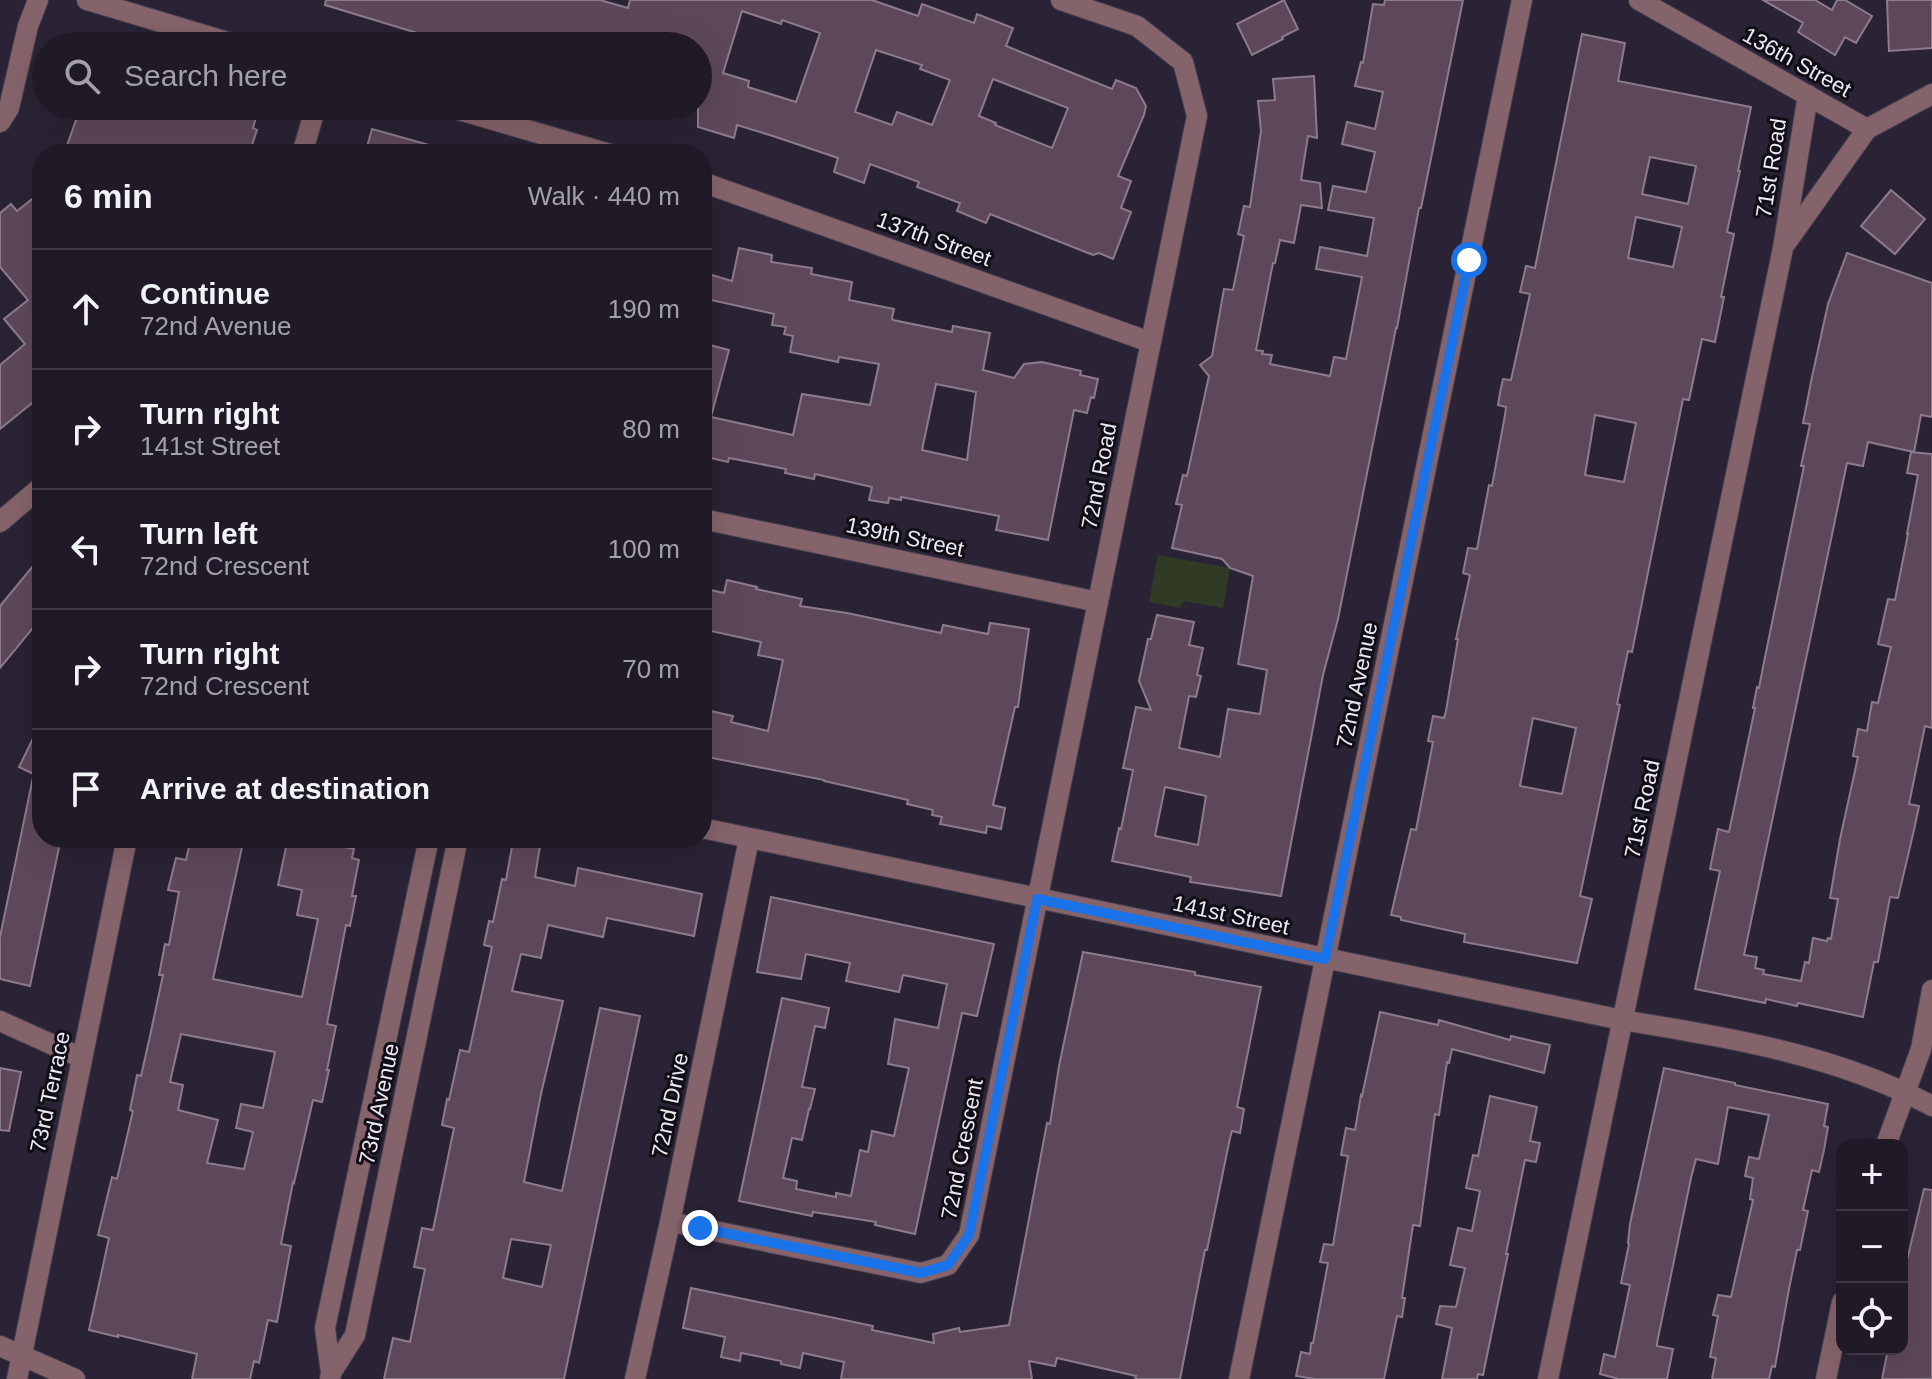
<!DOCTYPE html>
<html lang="en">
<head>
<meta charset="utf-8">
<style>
	:root { --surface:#201a28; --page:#282330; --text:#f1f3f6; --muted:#a2a1a8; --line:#3d3845 }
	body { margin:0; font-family:Arial,sans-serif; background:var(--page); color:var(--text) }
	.controls { position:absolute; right:24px; bottom:24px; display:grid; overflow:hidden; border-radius:16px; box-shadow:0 8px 32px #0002 }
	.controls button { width:72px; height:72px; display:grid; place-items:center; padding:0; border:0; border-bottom:2px solid var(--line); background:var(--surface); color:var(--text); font:40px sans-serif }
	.stop { position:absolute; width:24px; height:24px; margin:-18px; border:6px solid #1a73e8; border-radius:50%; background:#fff }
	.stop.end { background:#1a73e8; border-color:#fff; box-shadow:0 2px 8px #0008 }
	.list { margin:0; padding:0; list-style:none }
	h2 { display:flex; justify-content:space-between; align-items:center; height:104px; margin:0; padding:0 32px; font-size:34px }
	h2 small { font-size:26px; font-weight:400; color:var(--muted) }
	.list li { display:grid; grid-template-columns:52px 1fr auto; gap:24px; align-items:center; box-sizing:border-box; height:120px; padding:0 32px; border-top:2px solid var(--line) }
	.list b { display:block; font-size:30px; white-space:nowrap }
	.list p { margin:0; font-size:26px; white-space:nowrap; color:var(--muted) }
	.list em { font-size:26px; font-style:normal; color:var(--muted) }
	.icon { flex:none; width:44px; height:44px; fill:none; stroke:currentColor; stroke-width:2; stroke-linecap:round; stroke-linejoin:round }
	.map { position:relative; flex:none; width:1932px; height:1379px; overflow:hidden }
	.search { position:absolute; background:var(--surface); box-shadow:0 8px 32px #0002; left:32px; top:32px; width:680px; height:88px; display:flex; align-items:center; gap:20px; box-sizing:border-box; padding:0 28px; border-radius:44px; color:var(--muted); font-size:30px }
	.panel { position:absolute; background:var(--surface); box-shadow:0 8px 32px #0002; left:32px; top:144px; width:680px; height:704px; border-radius:32px }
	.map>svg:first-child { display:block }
	.green { fill:#313a24 }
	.building { fill:#5d485b; stroke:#8d7b8c; stroke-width:2; fill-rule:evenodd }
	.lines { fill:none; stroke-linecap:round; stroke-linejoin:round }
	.minor-casing { stroke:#453f50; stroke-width:22 }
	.minor { stroke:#85636b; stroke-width:20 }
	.route { stroke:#1a73e8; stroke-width:10 }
	.labels { text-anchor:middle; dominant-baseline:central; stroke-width:6; stroke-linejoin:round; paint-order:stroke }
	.street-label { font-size:22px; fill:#ede9f5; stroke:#110e16 }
</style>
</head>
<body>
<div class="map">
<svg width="1932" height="1379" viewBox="0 0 1932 1379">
	<rect width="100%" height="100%" fill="#2a2335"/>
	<polygon class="green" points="1158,555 1230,568 1223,608 1184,601 1180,608 1149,602"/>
	<g class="building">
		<path d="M326,0h274l28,8 2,-8h242l46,16 4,-12 52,19 3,-9 36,14 -7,18 106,43 4,-9 20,8 10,18 -2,9 -26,61 13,5 -10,27 10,4 -18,47 -14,-6 -6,2 -103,-41 -4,9 -29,-12 3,-8 -43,-16 2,-5 -49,-18 -6,19 -30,-11 4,-14 -62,-21 -39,-12 -3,13 -36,-11v-81h-18l-43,-12 -4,12h-187l1,-4 -122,-37zM742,11l39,13 1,-4 38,13 -24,69 -48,-15 1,-6 -26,-8zM876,50l46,15 -2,4 30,11 -18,45 -35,-13 -5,13 -37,-13zM993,79l75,29 -16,40 -57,-23 1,-2 -17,-7z"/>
		<polygon points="1284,0 1298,29 1282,37 1283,39 1252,55 1237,24"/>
		<path d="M1385,0h78l-42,208h-2l-22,120h-1l-58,291 -15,56 -42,221 -91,-14 1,-5 -79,-16 7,-33 2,1 12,-59 -10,-2 13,-61 15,3 -12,-29 9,-42h3l6,-24 37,7 -5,23 14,3 -6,27 4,1 -5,21 -7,-1 -10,52 41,9 8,-48 32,5 7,-44 -29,-6 15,-88 -23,-8 -8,-9 -50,-11 10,-43 -6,-1 7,-29 4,1 22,-100 -9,-11 12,-9 12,-67 9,1 11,-54 -6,-2 6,-28 6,1 11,-76 -3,-30 17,-1 -2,-21 41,-3 3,62 -9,-2 -7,44 19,3 2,25 -21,-3 -7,38 -14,-3 -5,23h-2l-17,87 7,1 -1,3 10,1 -2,9 60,12 4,-19 12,2 16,-82 -46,-8 4,-22 47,9 7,-38 -46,-8 5,-24 33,6 9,-40 -33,-8 5,-22 28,7 8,-37 -28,-6 6,-24 2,1 10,-59 11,1zM1165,787l41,9 -8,49 -43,-9z"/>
		<polygon points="1763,0 1815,0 1832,10 1837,0 1845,0 1872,16 1856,43 1845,37 1835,55 1798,32 1803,23"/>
		<polygon points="1887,0 1932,0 1932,48 1889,51"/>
		<path d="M1582,34l43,9 -7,38 133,26 -13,64h2l-13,61 7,2 -13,63h3l-9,45 -13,-3 -13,61 -6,-1 -51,253 -4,-1 -11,53 3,1 -40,191 12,3 -15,64 -113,-21 1,-8 -64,-14v-3l-10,-2 20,-86 5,1 17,-88 -5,-1 5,-25 11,2 2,-7 12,-72h-2l14,-64 -7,-2 5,-25 9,1 12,-64 3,1 13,-71 1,-8 -8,-2 2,-12 3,-14 8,1 19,-86 -10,-2 6,-26 9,2zM1650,157l46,9 -8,38 -46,-10zM1636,217l46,10 -9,40 -45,-9zM1595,415l41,8 -12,59 -39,-7zM1533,718l43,10 -14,66 -42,-8z"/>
		<polygon points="81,106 245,106 258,110 253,128 257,130 249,154 64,154"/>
		<polygon points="372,129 440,148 440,154 365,154"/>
		<polygon points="1891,190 1925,219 1895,254 1861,226"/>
		<polygon points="42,191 42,395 0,429 0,365 25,344 4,319 28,300 0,267 0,213 11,204 17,211"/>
		<path d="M739,248l33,7 -1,7 41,6 -1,6 41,8 -3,18 45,9 -2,9 1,2 59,12 1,-6 37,7 -7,37 31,8 10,-14 18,-2 39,9 -1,4 18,4 -4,19 -3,-1 -4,16 -13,-3 -26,130 -52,-10 3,-14 -98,-19v3l-12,-2 -1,5 -19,-3 3,-13 -57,-13 -1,5 -29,-6 1,-4 -57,-11 -1,4 -26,-6v-113l27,7 -18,67 82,18 9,-41 68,11 9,-41 -40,-7 -1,5 -48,-10 3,-16 -9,-2 2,-7 -14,-2 2,-11 -72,-16v-26l30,9zM936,384l40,8 -9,68 -45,-10z"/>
		<polygon points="1847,253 1932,283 1932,417 1921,415 1914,452 1868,442 1863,466 1847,463 1744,955 1757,957 1755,968 1764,970 1763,974 1801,981 1805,962 1809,963 1813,938 1827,941 1828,938 1831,939 1838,899 1830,898 1840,839 1858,757 1853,756 1858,729 1867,731 1872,702 1878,703 1891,647 1878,644 1888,599 1895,600 1908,534 1907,534 1918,475 1907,473 1911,452 1932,454 1932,728 1925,726 1909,804 1919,806 1914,830 1898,898 1890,897 1878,962 1874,962 1863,1017 1798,1003 1797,1006 1766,999 1765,1003 1695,989 1720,871 1710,869 1718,829 1729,832 1755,708 1753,708 1757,687 1759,688 1763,667 1804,466 1801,466 1810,424 1803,423 1812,377 1828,304"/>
		<polygon points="42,555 42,617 0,668 0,606"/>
		<polygon points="727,580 757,587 756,589 802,599 800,606 847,613 941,633 943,625 988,634 990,623 1029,629 1018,707 1015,707 993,805 1005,808 1001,829 987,826 986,833 940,824 942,817 932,815 933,810 907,804 908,800 824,781 824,780 702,756 702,709 733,716 731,722 768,731 783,660 758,655 761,642 702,629 702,588 724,593"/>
		<polygon points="42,720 42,838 61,838 30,986 0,979 0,937 33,777 42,778 19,767"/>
		<path d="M191,838h53l-31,141 89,18 16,-78 -21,-4 5,-25 -24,-5 10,-47h14l52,11 -2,9 7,2 -7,36h4l-6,30 -4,-1 -19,99 9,2 -9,44h2l-7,32 -9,-2 -19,83 -1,-1 -12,62 10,2 -14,76 -9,-2 -9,43 -5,-2 -4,18h-58l5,-25 -79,-19v2l-29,-7 20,-92 -11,-3 14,-58 5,2 16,-68 -3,-1 7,-35 4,1 9,-40 13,-61h-4l6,-31 4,1 10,-53 -11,-2 8,-32 10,2zM181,1034l94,18 -12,56 -22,-4 -5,24 17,4 -9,37 -37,-6 11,-43 -40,-10 5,-25 -13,-3z"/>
		<path d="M513,841l27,5 -5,31 40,9 3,-18 124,26 -8,42 -87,-18 -4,19 -55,-12 -7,33 -20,-4 -9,37 51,10 -22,93 -17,88 38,9 38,-183 40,8 -76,363h-180l9,-41 17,4 15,-73 -11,-2 5,-24 3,-15 11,2 21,-102 -12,-3 5,-26 2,1 11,-50 9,2 23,-105 -8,-2 5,-24 4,1 9,-43 4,1zM511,1239l40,6 -9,42 -39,-9z"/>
		<polygon points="771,897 994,944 977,1016 962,1013 915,1234 875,1225 876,1222 813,1212 812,1216 739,1201 782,998 829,1008 825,1028 815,1026 802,1087 815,1089 810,1109 809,1109 802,1140 792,1138 783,1178 797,1181 796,1189 836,1197 836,1193 851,1196 860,1150 868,1152 872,1131 894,1136 909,1068 888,1064 895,1019 938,1028 947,984 903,975 899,992 846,981 850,963 806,954 801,979 757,972"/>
		<polygon points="1083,952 1195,972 1195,975 1261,987 1237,1107 1244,1109 1240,1133 1232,1131 1230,1138 1207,1250 1205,1250 1180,1379 1135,1379 1136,1376 1057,1358 1055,1366 1029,1361 1032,1379 841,1379 844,1362 803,1353 800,1368 781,1364 781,1361 741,1353 740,1361 721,1357 725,1337 683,1328 691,1288 873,1326 872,1330 934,1343 933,1334 959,1328 960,1332 1009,1325 1047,1123 1050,1124 1059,1066"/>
		<polygon points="1380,1012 1438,1025 1439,1020 1510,1040 1511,1036 1550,1045 1544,1073 1452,1049 1449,1063 1447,1062 1439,1115 1435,1114 1420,1226 1413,1225 1402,1298 1405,1298 1402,1317 1397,1316 1384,1379 1315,1379 1296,1376 1301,1352 1310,1354 1311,1343 1313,1343 1328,1263 1320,1262 1324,1244 1333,1245 1348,1156 1341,1155 1346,1128 1355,1130 1361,1095 1362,1096"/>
		<polygon points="0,1068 21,1072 9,1131 0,1130"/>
		<polygon points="1664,1068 1735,1083 1735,1085 1828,1104 1824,1126 1828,1127 1824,1150 1819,1172 1812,1170 1803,1210 1808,1211 1800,1250 1797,1250 1789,1289 1775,1367 1772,1366 1769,1379 1712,1379 1716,1358 1710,1357 1718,1316 1713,1315 1718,1295 1731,1297 1753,1200 1750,1199 1753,1178 1745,1176 1749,1157 1759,1159 1769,1115 1728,1107 1718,1164 1696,1159 1691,1178 1657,1343 1657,1346 1673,1349 1667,1379 1619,1379 1600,1374 1604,1354 1615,1357 1630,1285 1621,1283 1629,1244 1628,1243 1630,1224"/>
		<polygon points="1490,1096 1537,1107 1530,1141 1540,1143 1536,1162 1525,1160 1506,1254 1508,1254 1483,1375 1478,1374 1477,1379 1442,1379 1452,1328 1436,1324 1440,1306 1456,1307 1465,1268 1450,1265 1458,1228 1472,1231 1480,1191 1466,1188 1473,1155 1478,1156"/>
		<polygon points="1924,1189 1932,1190 1932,1379 1882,1379 1888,1349 1902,1349 1902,1281"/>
	</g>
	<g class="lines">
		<defs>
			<g id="minor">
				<polyline points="87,0 241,46"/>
				<polyline points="1639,0 1867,129 1932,94"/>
				<polyline points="445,106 610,154"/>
				<polyline points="0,122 9,108 28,26 38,0"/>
				<polyline points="302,154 316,106"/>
				<polyline points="702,182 1150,342"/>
				<polyline points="1786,243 1867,129"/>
				<polyline points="702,519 1098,602"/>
				<polyline points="0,522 42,486"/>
				<path d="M702,828l920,192c107,18 213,34 310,86"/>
				<polyline points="0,1021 82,1058"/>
				<polyline points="1886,1145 1921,1049 1932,990"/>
				<polyline points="670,1222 921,1273 948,1265 969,1235 1197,116 1183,62 1137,26 1061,0"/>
				<polyline points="0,1346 75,1379"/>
				<polyline points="331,1373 355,1335 458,838"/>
				<polyline points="17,1379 127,838"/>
				<polyline points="330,1379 331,1373 325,1328 429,838"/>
				<polyline points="635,1379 670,1222 749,839"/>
				<polyline points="1239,1379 1522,0"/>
				<polyline points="1548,1379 1783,248 1808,95"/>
				<polyline points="1826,1379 1842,1302"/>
			</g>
		</defs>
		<use href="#minor" class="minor-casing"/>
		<use href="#minor" class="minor"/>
	</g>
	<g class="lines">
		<polyline class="route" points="700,1228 921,1273 948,1265 969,1235 1037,899 1325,959 1469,260"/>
	</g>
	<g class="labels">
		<g class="street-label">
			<text transform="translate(1797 62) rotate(29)">136th Street</text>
			<text transform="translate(1771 168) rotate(-81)">71st Road</text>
			<text transform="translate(934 239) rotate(20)">137th Street</text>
			<text transform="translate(1099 476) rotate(-79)">72nd Road</text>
			<text transform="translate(905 537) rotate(12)">139th Street</text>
			<text transform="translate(1357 685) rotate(-78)">72nd Avenue</text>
			<text transform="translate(1642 809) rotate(-78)">71st Road</text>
			<text transform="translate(1231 915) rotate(12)">141st Street</text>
			<text transform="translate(50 1092) rotate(-78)">73rd Terrace</text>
			<text transform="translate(379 1104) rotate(-78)">73rd Avenue</text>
			<text transform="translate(670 1105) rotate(-78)">72nd Drive</text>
			<text transform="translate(962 1149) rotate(-79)">72nd Crescent</text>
		</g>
	</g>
</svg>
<div class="controls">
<button>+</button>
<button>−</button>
<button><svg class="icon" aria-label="locate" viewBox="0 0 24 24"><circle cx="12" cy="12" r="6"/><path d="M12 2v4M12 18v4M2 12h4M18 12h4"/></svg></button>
</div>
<div class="stop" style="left:1469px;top:260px"></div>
<div class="stop end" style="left:700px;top:1228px"></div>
<div class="search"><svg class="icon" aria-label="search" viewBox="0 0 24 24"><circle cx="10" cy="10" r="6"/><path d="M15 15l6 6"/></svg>Search here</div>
<section class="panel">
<h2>6 min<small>Walk · 440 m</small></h2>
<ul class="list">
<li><svg class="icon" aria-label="ahead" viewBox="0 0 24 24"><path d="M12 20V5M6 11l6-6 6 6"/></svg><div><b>Continue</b><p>72nd Avenue</p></div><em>190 m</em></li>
<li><svg class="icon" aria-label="right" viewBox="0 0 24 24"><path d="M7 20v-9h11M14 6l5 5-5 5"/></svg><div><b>Turn right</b><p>141st Street</p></div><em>80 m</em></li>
<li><svg class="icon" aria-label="left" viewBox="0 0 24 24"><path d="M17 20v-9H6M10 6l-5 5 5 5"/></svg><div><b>Turn left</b><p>72nd Crescent</p></div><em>100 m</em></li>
<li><svg class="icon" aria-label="right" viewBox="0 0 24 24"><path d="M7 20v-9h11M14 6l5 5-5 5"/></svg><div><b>Turn right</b><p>72nd Crescent</p></div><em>70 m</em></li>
<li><svg class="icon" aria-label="arrive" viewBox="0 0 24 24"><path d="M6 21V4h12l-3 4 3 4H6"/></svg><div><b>Arrive at destination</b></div></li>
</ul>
</section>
</div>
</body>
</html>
